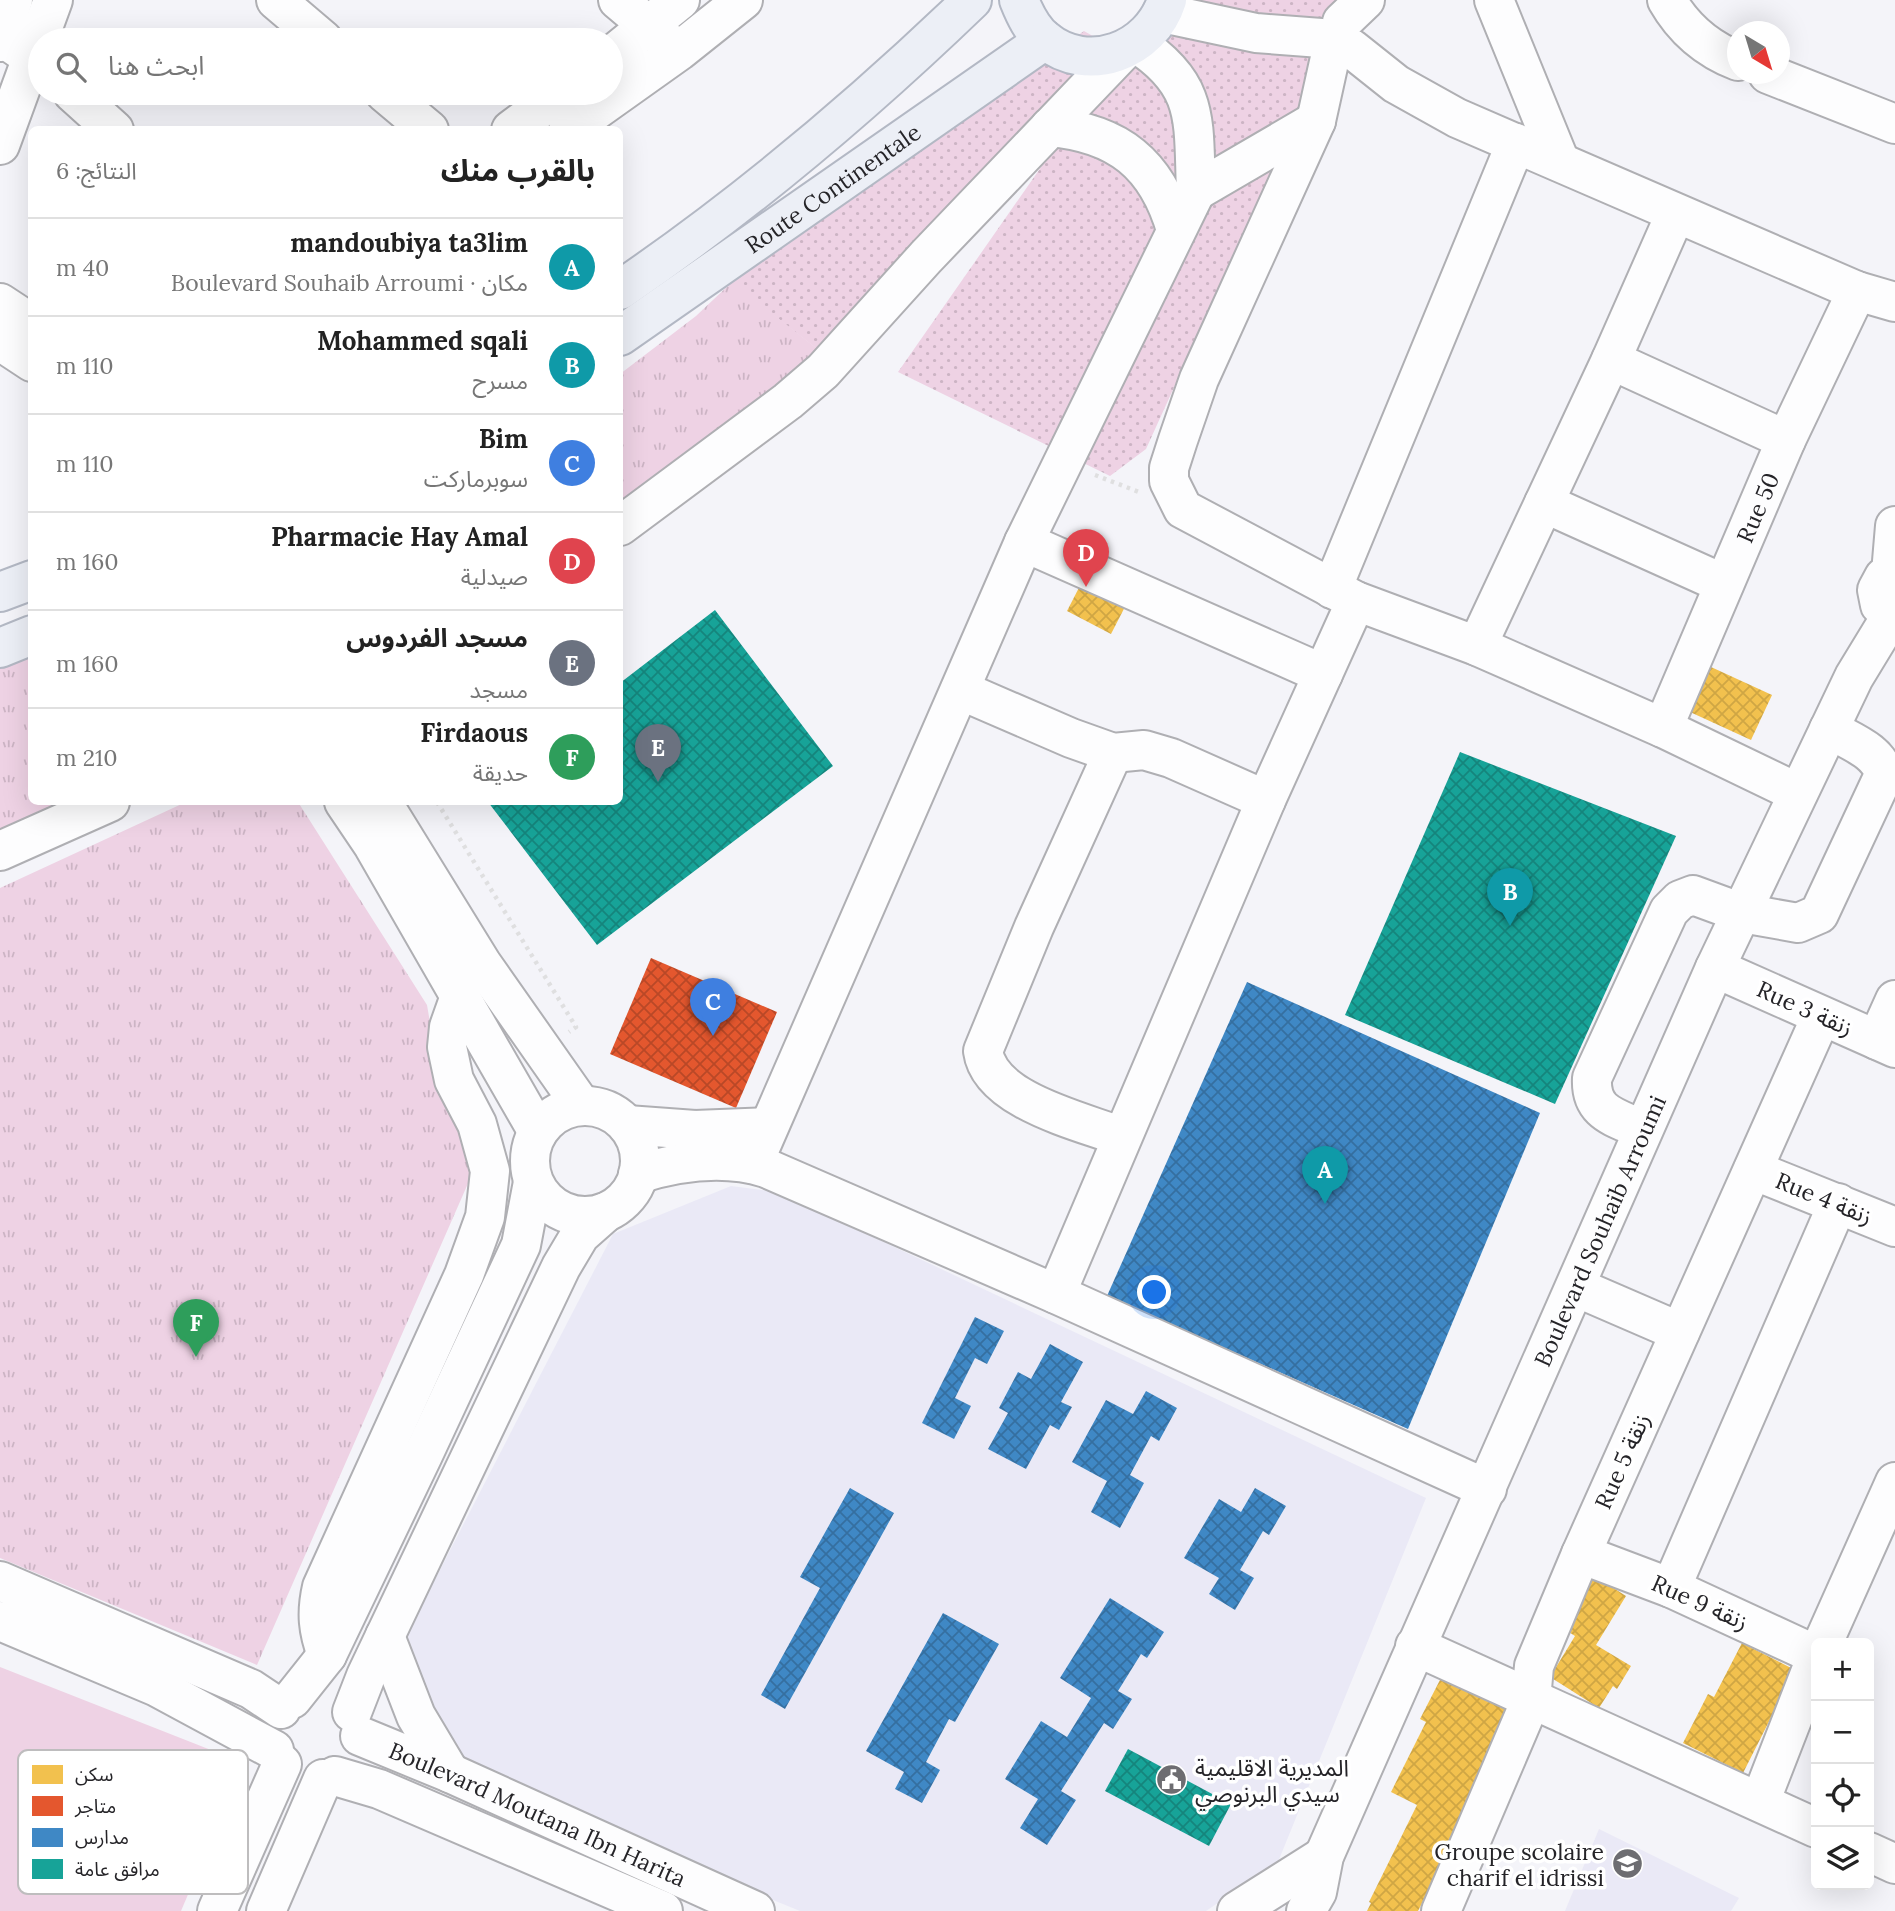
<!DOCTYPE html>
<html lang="ar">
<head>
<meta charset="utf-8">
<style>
	:root { --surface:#fff; --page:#f2f2f2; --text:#222; --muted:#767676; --line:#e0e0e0; --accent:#ea580c }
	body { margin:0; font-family:Lora,"Noto Sans Arabic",serif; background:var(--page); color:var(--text); direction:rtl }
	.controls { position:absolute; right:21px; bottom:21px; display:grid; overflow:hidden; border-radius:10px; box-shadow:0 7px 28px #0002 }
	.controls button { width:63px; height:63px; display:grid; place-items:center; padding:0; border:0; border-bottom:2px solid var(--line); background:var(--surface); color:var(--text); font:35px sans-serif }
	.compass { position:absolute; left:1727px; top:21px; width:63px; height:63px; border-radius:50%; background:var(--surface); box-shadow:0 7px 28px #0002; rotate:142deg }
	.you { position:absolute; left:1155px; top:1293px; width:24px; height:24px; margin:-18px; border:5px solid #fff; border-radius:50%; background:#1a73e8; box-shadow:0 0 0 10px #1a73e833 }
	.badge { display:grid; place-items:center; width:46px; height:46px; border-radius:50%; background:var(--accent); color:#fff; font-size:23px; font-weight:700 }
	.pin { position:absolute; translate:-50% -58px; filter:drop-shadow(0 2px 4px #0008) }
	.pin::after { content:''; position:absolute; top:37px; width:24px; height:21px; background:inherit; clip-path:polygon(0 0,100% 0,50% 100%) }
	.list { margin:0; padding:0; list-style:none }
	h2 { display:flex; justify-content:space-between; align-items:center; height:91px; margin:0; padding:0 28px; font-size:30px }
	h2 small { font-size:23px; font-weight:400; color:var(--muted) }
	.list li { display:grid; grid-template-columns:46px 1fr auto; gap:21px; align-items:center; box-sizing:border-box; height:98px; padding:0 28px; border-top:2px solid var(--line) }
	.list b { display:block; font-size:26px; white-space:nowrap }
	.list p { margin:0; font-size:23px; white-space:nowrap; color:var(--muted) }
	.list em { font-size:23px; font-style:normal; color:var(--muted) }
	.icon { flex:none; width:38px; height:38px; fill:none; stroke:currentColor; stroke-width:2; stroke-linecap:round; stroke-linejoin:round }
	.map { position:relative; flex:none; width:1895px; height:1911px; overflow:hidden; direction:ltr }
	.search { position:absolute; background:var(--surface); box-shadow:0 7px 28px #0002; left:28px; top:28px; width:595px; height:77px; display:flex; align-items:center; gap:18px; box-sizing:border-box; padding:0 24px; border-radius:38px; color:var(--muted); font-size:26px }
	.panel { position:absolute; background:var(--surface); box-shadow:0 7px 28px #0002; left:28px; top:126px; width:595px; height:679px; border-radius:10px; direction:rtl }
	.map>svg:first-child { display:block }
	.built { fill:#eae9f6 }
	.grass { fill:url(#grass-dots) }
	.park { fill:url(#park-tufts) }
	.garden { fill:#eed2e4 }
	.homes { fill:url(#homes-cross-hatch) }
	.shops { fill:url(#shops-cross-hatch) }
	.schools { fill:url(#schools-cross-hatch) }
	.public { fill:url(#public-cross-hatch) }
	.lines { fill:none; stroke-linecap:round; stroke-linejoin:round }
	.minor-casing { stroke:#afafb3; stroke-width:42 }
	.major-casing { stroke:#b3b8c4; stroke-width:42 }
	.path { stroke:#dfdfe0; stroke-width:4.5; stroke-dasharray:3.5 5; stroke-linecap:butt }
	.minor { stroke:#fdfdfe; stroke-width:38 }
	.major { stroke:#eceff6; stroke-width:38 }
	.labels { text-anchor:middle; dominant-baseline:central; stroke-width:7; stroke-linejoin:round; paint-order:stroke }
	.street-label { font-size:23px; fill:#252428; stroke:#fff }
	.poi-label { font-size:23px; fill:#252428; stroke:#fff; text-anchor:start }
	.key { fill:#fff; stroke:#bebdbe; stroke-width:2 }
	.key-label { font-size:19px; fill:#252428 }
</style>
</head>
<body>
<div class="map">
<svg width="1895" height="1911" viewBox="0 0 1895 1911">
	<defs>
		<pattern id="grass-dots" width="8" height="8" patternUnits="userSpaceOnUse" patternTransform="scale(1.75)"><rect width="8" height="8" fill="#eed2e4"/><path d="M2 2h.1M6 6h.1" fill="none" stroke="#ccb4c4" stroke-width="1.8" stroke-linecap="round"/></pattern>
		<pattern id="park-tufts" width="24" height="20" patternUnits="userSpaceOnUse" patternTransform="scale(1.75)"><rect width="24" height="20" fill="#eed2e4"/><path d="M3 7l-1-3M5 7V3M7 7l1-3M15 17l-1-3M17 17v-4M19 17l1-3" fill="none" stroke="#ccb4c4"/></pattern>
		<pattern id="homes-cross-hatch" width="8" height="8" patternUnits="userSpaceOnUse" patternTransform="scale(1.75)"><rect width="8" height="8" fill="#f2c14e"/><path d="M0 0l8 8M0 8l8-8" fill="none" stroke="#cfa644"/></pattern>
		<pattern id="shops-cross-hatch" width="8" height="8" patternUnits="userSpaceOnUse" patternTransform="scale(1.75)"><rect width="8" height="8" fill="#e4572e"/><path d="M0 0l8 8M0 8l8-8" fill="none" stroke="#b94827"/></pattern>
		<pattern id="schools-cross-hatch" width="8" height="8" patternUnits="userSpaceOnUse" patternTransform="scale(1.75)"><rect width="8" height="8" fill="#3f88c5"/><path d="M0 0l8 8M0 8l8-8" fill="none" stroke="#356fa0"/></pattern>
		<pattern id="public-cross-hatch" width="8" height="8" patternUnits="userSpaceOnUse" patternTransform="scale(1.75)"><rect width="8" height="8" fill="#17a398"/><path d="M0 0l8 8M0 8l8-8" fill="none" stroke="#15857c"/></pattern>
	</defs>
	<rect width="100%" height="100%" fill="#f4f4f9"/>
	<g class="built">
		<polygon points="731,1186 778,1192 1426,1498 1278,1862 1206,1911 800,1911 442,1765 393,1661 613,1234"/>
		<polygon points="1599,1829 1739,1898 1731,1911 1565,1911"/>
	</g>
	<polygon class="grass" points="1158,0 1350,0 1146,449 1110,476 898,372 1113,64 843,369 732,283 1084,31 1098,39 1115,43"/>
	<g class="park">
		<polygon points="732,282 843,369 620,543 620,374 696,316"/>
		<polygon points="31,641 32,802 110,802 0,851 0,653"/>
		<polygon points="186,802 298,802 427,1005 437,1063 480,1156 257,1665 0,1558 0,888"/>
	</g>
	<polygon class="garden" points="0,1667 244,1763 181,1911 0,1911"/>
	<g class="homes">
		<polygon points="1085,576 1129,599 1111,634 1067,611"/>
		<polygon points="1711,667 1772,695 1751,740 1690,712"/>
		<polygon points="1593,1575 1626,1596 1596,1645 1631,1666 1617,1689 1613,1686 1599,1708 1550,1677 1575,1636 1561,1627"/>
		<polygon points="1742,1643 1795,1670 1743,1773 1683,1743 1708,1694 1714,1697"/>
		<polygon points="1441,1678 1517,1715 1418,1911 1367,1911 1371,1903 1369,1902 1417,1805 1391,1792 1426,1722 1420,1719"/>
	</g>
	<polygon class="shops" points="651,958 777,1012 736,1108 610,1054"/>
	<g class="schools">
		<polygon points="1247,982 1540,1113 1408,1429 1107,1296"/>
		<polygon points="975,1317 1004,1331 987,1364 975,1358 955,1398 971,1406 954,1439 922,1423"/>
		<polygon points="1050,1344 1083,1362 1061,1402 1072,1407 1059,1430 1050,1425 1026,1469 988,1449 1008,1413 999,1408 1018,1372 1031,1379"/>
		<polygon points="1146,1391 1177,1408 1159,1441 1151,1436 1130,1475 1144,1483 1120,1528 1091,1512 1107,1481 1072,1462 1106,1400 1133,1414"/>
		<polygon points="850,1488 894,1513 785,1709 761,1695 820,1588 800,1577"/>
		<polygon points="1255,1488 1286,1506 1269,1535 1263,1531 1240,1570 1254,1578 1235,1610 1209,1594 1219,1578 1184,1558 1219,1499 1241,1512"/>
		<polygon points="1110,1598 1164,1632 1147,1658 1141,1654 1118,1691 1132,1699 1113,1729 1104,1723 1061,1791 1076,1800 1047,1845 1020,1828 1038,1799 1005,1779 1041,1721 1067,1737 1091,1698 1060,1678"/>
		<polygon points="943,1613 999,1644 955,1722 949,1719 926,1762 940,1770 922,1803 895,1789 904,1772 866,1751"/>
	</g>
	<g class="public">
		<polygon points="715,610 833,766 597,945 488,802 620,802 620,683"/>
		<polygon points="1460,752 1676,836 1555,1104 1345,1015"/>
		<polygon points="1128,1749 1231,1804 1209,1846 1105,1791"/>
	</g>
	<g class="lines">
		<defs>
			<g id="minor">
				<polyline points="276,0 323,40"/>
				<polyline points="618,0 669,43"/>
				<polyline points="1494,0 1560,162"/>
				<path d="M1667,0c16,28 40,49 71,61"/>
				<polyline points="1162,13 1256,33 1321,38"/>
				<polyline points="1342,22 1365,0"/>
				<polyline points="2,37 40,63"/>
				<polyline points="0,42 13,0"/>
				<polyline points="1352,49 1396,84 1457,118 1857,291 1895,302"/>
				<polyline points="1331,53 1316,121 1199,379 1178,440 1169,468 1169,481 1183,509 1356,601 1477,646 1663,728 1798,793"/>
				<polyline points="611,56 680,0"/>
				<polyline points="1768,74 1895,124"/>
				<polyline points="73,93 114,130"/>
				<polyline points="385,93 429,130"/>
				<path d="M1050,127c68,6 107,37 126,103"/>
				<polyline points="511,130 561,93"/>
				<polyline points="568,130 679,51 743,0"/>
				<polyline points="0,145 53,0"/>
				<polyline points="1196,191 1316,121"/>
				<polyline points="0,303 32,324"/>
				<polyline points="0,341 32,362"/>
				<polyline points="1611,360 1786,440"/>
				<polyline points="1544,503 1724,584"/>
				<polyline points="620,526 788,401 823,371 926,257 1124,50"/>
				<polyline points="1024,542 1323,674"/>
				<polyline points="1891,573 1895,526"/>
				<polyline points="1895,573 1884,577 1877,590 1880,605 1895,613"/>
				<polyline points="1332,589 1516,143"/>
				<polyline points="1477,646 1611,360 1675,215"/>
				<polyline points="960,690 1071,738 1113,753 1144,750 1171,758 1266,800"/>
				<path id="s1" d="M1663,728l123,-288 71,-149"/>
				<path d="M1113,753l-79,174 -51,124c7,50 98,70 139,86"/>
				<polyline points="344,802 373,845 538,1132"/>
				<polyline points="382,802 482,964 581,1105"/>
				<polyline points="0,851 110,802"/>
				<polyline points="1715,968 1895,1048"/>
				<polyline points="1877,1040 1895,1000"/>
				<circle cx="585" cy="1161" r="55"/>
				<polyline points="627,1125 695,1130 768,1127"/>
				<path d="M1643,1130c-27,-13 -53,-16 -51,-52l77,-167 11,-11 13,-5 49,18 56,10 21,-9 65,-139c-4,-24 -35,-34 -55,-46"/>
				<path d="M753,1164l271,-622 172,-351c-3,-70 5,-106 -60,-148"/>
				<polyline points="1753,1170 1895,1227"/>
				<path d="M638,1174c42,-13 86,-19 128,-6l290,126 431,195"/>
				<polyline points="1576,1287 1680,1332"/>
				<polyline points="1056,1294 1266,800 1356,601"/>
				<polyline points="1581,1554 1671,1588 1816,1655"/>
				<polyline points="0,1581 251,1689 281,1709"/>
				<polyline points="1671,1588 1838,1203"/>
				<polyline points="0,1621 157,1687 274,1750"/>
				<polyline points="385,1636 416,1716 450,1773"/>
				<polyline points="1823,1643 1895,1482"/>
				<polyline points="1415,1646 1816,1828"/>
				<path d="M327,1655c-9,-24 -11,-42 -5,-68l142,-312 21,-58 5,-46 -13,-47 -23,-44 -7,-33 2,-20 11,-31"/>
				<polyline points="292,1699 327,1655 423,1455 521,1245 533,1182"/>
				<polyline points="352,1712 366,1676 561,1267 580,1235 606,1212"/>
				<path id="s2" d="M360,1736l90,37 305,138"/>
				<polyline points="335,1776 379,1789 663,1911"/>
				<polyline points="1760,1802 1816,1658"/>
				<polyline points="1869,1852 1895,1864"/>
				<polyline points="217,1911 282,1764"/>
				<polyline points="266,1911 323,1779"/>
				<polyline points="1237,1911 1324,1856"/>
				<path id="s3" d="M1306,1911l11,-19 7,-36 391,-888 139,-291 39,-64"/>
				<polyline points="1441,1911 1531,1700 1534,1666 1581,1554 1821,1017"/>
			</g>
			<g id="major">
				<path d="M1019,0c6,15 13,30 26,40 43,35 106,11 122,-40"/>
				<path d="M620,290c126,-86 242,-184 352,-290"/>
				<path id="s4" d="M620,336l425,-296"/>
				<polyline points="0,592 32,580"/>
				<polyline points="0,648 32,635"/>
			</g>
		</defs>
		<use href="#minor" class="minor-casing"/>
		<use href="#major" class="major-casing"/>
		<g class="path">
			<polyline points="1095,475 1139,492"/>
			<polyline points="437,802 576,1027 569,1032"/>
		</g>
		<use href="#minor" class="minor"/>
		<use href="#major" class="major"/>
	</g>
	<defs>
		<symbol id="civic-disc" viewBox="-11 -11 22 22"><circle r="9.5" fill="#6d6d71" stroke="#fff"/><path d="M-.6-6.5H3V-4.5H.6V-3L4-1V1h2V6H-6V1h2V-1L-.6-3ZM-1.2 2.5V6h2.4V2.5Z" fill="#fff"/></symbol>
		<symbol id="university-disc" viewBox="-11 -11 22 22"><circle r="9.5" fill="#6d6d71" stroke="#fff"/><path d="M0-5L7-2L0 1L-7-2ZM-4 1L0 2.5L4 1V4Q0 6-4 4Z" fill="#fff"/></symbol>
	</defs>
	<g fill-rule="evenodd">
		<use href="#civic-disc" x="1154" y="1762" width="35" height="35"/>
		<use href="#university-disc" x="1610" y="1846" width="35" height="35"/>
	</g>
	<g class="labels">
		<g class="street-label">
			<text stroke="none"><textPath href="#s4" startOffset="259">Route Continentale</textPath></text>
			<text stroke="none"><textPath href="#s1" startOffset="240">Rue 50</textPath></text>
			<text transform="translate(1805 1008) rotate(24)">Rue 3 زنقة</text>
			<text transform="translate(1824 1198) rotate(22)">Rue 4 زنقة</text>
			<text stroke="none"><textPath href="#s3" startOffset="742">Boulevard Souhaib Arroumi</textPath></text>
			<text transform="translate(1622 1461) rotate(-66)">Rue 5 زنقة</text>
			<text transform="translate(1700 1602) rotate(24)">Rue 9 زنقة</text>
			<text stroke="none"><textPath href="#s2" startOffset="194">Boulevard Moutana Ibn Harita</textPath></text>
		</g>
		<g class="poi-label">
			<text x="1195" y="1767">المديرية الاقليمية<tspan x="1195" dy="26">سيدي البرنوصي</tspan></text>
			<text x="1604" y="1851" text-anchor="end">Groupe scolaire<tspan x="1604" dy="26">charif el idrissi</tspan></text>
		</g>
	</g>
	<rect x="18" y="1750" width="230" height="144" rx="10" class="key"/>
	<rect x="32" y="1765" width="31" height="19" fill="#f2c14e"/>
	<rect x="32" y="1796" width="31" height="20" fill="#e4572e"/>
	<rect x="32" y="1828" width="31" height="19" fill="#3f88c5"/>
	<rect x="32" y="1859" width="31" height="20" fill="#17a398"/>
	<g class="key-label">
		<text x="75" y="1781">سكن</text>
		<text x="75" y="1813">متاجر</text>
		<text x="75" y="1844">مدارس</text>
		<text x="75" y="1876">مرافق عامة</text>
	</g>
</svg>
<div class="controls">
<button>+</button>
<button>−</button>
<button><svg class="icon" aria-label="locate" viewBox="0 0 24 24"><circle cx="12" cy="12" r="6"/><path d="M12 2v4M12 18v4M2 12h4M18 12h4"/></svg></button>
<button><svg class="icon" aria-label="layers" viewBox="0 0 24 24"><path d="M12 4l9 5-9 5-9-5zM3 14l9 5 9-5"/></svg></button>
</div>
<svg class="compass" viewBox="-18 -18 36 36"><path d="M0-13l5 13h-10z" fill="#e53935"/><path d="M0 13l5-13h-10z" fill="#767676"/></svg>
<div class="you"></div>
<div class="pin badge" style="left:1325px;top:1204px;background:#0f9aa8">A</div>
<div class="pin badge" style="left:1510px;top:926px;background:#0f9aa8">B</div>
<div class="pin badge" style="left:713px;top:1036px;background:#3f7fe0">C</div>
<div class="pin badge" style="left:1086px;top:587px;background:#e0444e">D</div>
<div class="pin badge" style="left:658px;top:782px;background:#6b7280">E</div>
<div class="pin badge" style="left:196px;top:1357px;background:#2e9e5b">F</div>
<div class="search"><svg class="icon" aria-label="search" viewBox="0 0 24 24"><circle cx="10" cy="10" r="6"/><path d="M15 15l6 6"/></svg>ابحث هنا</div>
<section class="panel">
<h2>بالقرب منك<small>النتائج: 6</small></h2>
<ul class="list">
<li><span class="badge" style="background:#0f9aa8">A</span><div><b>mandoubiya ta3lim</b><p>مكان · Boulevard Souhaib Arroumi</p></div><em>40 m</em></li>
<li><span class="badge" style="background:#0f9aa8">B</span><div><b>Mohammed sqali</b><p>مسرح</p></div><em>110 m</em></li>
<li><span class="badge" style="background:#3f7fe0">C</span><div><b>Bim</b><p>سوبرماركت</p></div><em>110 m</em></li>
<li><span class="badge" style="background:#e0444e">D</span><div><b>Pharmacie Hay Amal</b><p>صيدلية</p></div><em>160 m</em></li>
<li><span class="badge" style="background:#6b7280">E</span><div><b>مسجد الفردوس</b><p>مسجد</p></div><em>160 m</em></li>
<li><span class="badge" style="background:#2e9e5b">F</span><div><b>Firdaous</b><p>حديقة</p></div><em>210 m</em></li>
</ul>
</section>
</div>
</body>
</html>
